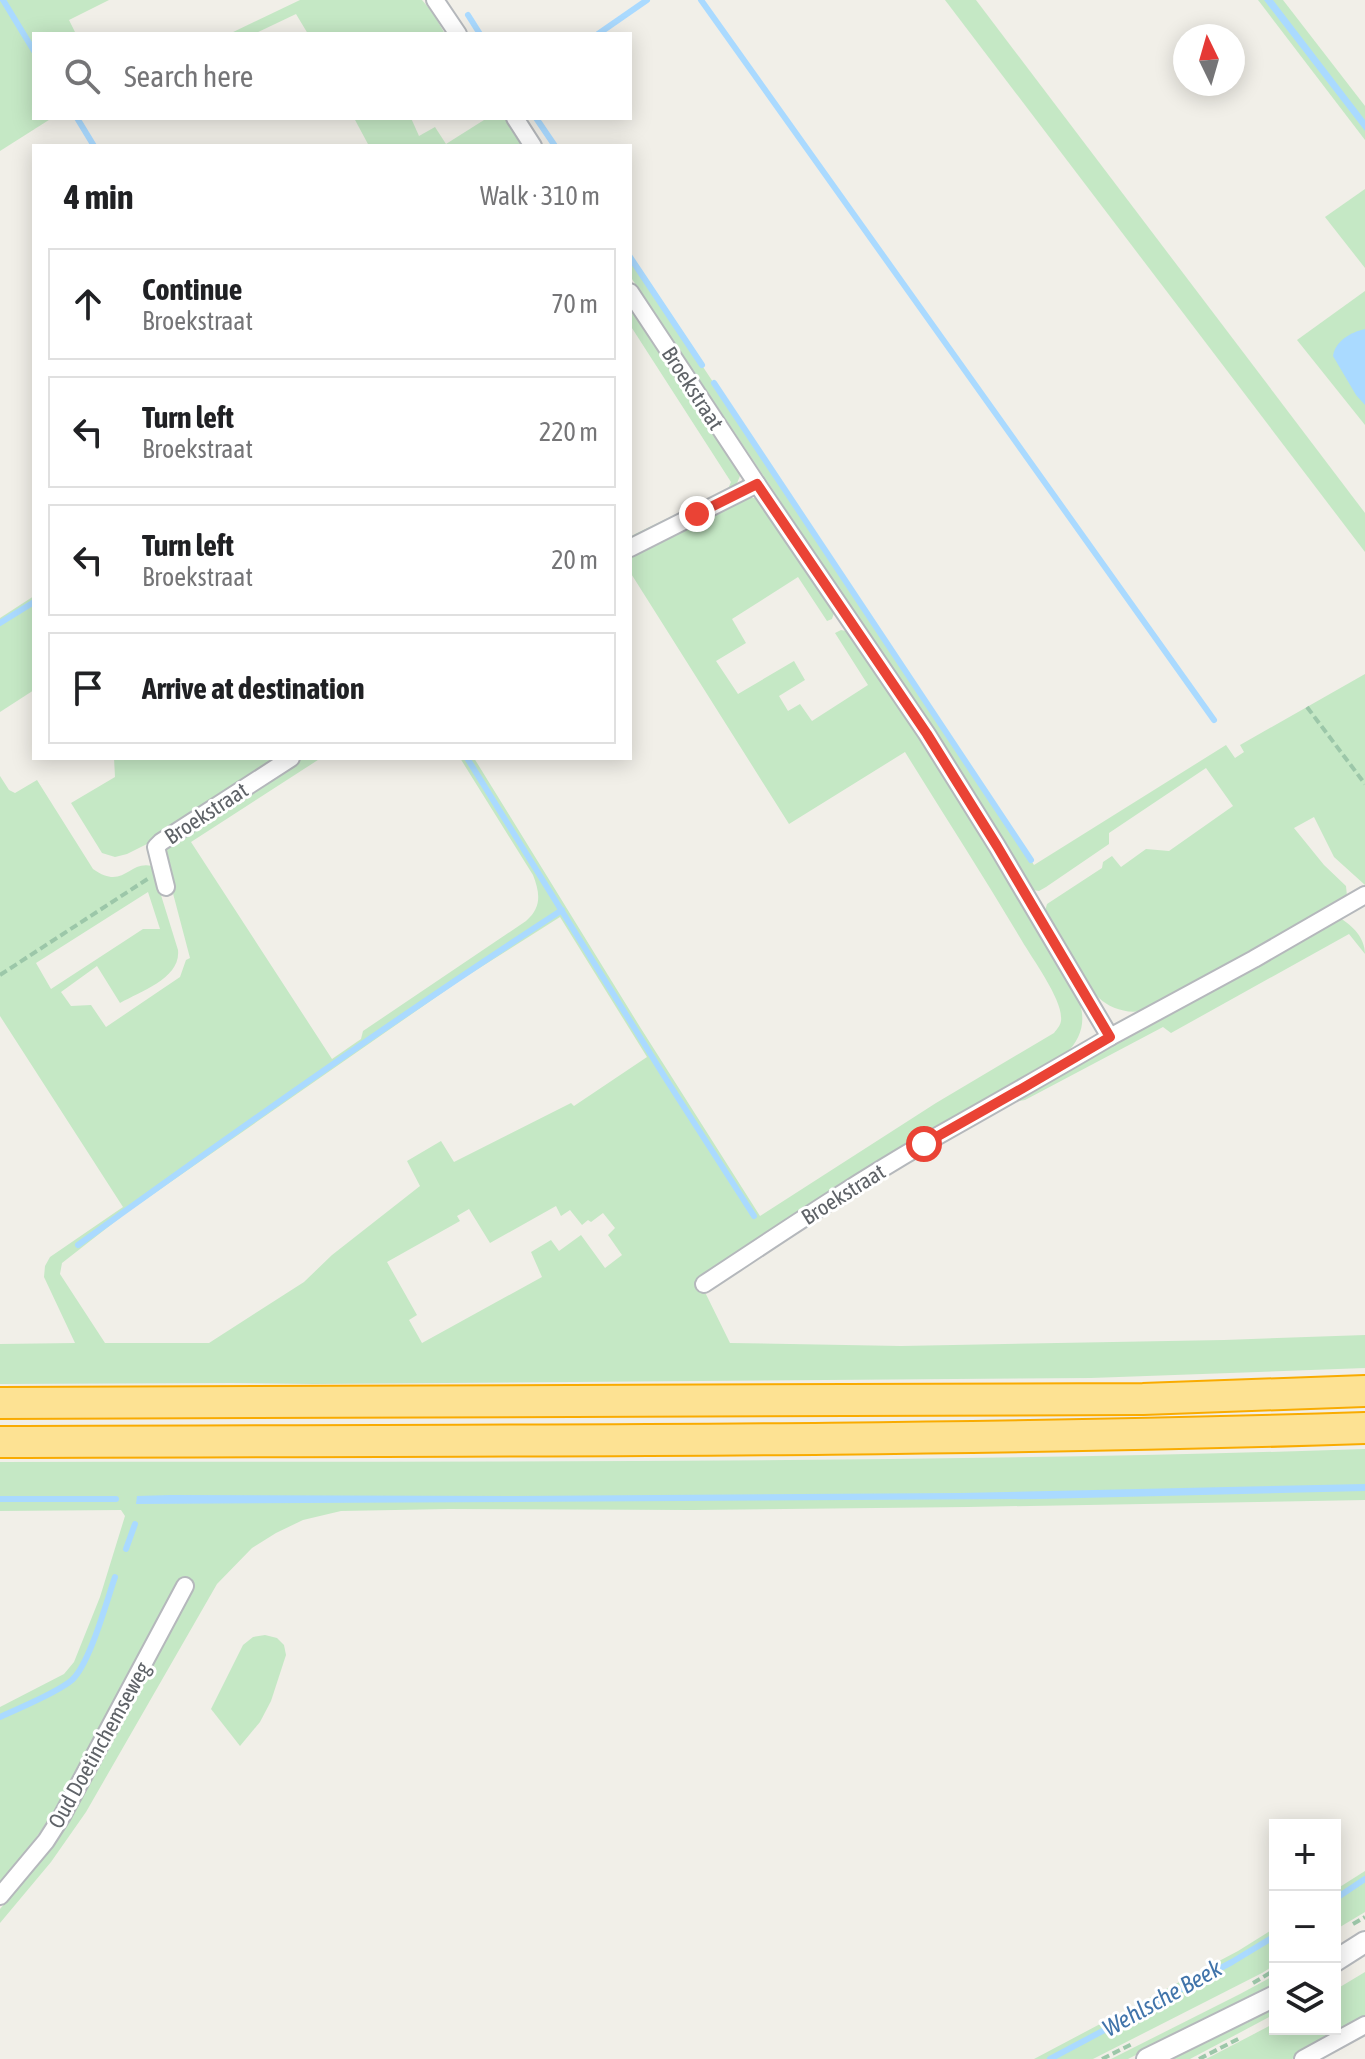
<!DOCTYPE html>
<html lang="en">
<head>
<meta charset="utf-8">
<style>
	:root { --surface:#fff; --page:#f2f2f2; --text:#202124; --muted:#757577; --line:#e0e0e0 }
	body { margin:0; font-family:"Asap Condensed",sans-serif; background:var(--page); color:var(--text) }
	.controls { position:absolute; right:24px; bottom:24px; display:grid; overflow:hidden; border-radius:0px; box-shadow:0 4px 20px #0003 }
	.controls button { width:72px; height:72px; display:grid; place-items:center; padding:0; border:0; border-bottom:2px solid var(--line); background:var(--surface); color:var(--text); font:40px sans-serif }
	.compass { position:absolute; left:1173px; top:24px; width:72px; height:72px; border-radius:50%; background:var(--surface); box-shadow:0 4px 20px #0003; rotate:355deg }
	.stop { position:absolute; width:24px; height:24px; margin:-18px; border:6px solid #ea4335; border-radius:50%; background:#fff }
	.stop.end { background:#ea4335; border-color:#fff; box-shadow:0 2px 8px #0008 }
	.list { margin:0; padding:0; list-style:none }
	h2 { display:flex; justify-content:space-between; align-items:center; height:104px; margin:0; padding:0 32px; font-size:34px }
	h2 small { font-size:26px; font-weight:400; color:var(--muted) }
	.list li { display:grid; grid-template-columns:52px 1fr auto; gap:24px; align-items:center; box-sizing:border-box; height:112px; margin:0 16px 16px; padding:0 16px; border:2px solid var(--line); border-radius:0px }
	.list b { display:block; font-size:30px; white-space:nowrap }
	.list p { margin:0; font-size:26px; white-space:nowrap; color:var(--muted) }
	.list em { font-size:26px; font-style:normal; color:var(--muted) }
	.icon { flex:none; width:44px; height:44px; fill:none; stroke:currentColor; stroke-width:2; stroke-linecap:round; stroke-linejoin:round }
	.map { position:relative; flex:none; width:1365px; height:2059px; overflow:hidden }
	.search { position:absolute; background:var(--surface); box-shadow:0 4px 20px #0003; left:32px; top:32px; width:600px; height:88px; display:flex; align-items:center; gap:20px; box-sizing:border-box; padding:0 28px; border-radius:0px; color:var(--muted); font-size:30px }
	.panel { position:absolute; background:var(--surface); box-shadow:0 4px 20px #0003; left:32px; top:144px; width:600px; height:616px; border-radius:0px }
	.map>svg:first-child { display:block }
	.green { fill:#c5e8c5; fill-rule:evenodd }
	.water { fill:#aadaff }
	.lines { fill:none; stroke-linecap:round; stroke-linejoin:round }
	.stream { stroke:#aadaff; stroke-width:6 }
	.minor-casing { stroke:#b5b8bc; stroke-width:20 }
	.tertiary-casing { stroke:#b5b8bc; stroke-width:24 }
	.motorway-casing { stroke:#f9ab00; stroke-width:34 }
	.path { stroke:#9cc7a9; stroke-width:4; stroke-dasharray:8 4; stroke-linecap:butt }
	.minor { stroke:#fff; stroke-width:16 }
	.tertiary { stroke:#fff; stroke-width:20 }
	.motorway { stroke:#fde293; stroke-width:30 }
	.route { stroke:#ea4335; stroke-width:10 }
	.labels { text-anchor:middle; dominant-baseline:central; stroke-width:6; stroke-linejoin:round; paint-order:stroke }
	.street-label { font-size:22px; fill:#5f6368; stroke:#fff }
	.water-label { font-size:24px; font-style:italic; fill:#4174aa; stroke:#fff }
</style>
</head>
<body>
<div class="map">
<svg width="1365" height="2059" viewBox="0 0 1365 2059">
	<rect width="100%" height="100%" fill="#f1efe8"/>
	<g class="green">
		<polygon points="0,0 109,0 69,20 76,34 34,34 34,118 52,118 0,151"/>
		<polygon points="300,0 422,0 433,13 445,34 308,34 296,14 254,34 229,34"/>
		<polygon points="945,0 976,0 1365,513 1365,552"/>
		<polygon points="1258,0 1283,0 1365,106 1365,140"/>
		<polygon points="354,118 411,118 419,136 435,127 446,144 484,120 484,118 505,118 524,146 369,146"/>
		<polygon points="1365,189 1365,268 1325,217"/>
		<path d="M630,257l404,608 192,-120 9,13 9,-6 -4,-7 125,-71v211l-31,-28 -20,-40 -20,11 30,37 22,21 1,10 -190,107c-5,3 -11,7 -17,8 -14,3 -32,-4 -41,-13 -19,-17 -41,-64 -54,-87l2,-7 55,-36 1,-6 9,-6 9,11 25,-18 23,2 64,-45 -27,-38 -97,65v11l-63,43 -7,4 -6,-1 -45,-75 -90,-138 -268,-401z"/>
		<polygon points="1365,291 1365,425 1297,340"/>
		<polygon points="630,305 739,467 740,476 735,488 630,542 630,537 635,534 728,489 731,482 630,325"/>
		<path d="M746,498h10l8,5 71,107 -3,9 -5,2 -29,-44 -66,42 14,24 -30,18 22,33 56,-33 11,19 -26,16 9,15 12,-7 12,17 56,-36 -33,-52 6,-3 9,2 105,156 89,150 36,66c6,20 0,35 -14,50l-161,92 -73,44 -133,90 31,63 171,3 323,-6 141,-5v33l-274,10 -777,6 -83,-1 -231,1v-40l75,-1 -31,-66 1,-11 5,-9 73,-50 -123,-191v-240l9,14 6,3 22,-13 56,89c31,22 35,-9 59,-3l26,84c3,28 -37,41 -58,53l-23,-37 -36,26 10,14 20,-1 15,22 74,-50 6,-17 4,-2 -25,-95 2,-15 11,-10 124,-80h19l-130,84 141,217 29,-20 2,-8 163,-110c16,-14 14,-28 7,-46l-73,-117h14l166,269 120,189 176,-113 118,-70c4,-5 8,-9 7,-16 0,-19 -29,-59 -39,-76 -38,-64 -78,-126 -117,-189l-116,72 -159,-252v-18zM148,892l12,37h-17l-92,60 -15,-26zM560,917l87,140 -73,49 -3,-3 -117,59 -13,-21 -34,20 13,25 -88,69 -28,27 -95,61h-104l-45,-69 2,-11 64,-50 336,-234zM556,1206l5,10 9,-6 12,15 6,-5 3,2 12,-9 12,15 -7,7 14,20 -17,13 -24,-33 -22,16 -8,-11 -20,12 11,25 -120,66 -13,-23 8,-5 -30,-53 73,-41 -3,-5 12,-7 21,34z"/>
		<polygon points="34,596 34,690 0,712 0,618"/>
		<polygon points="114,758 284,758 165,835 127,854 115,857 102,853 71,803 115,777"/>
		<path d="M1340,918c13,8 25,20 25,36l-16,-20 -178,99 -8,-6 -138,73 -12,2z"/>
		<path d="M1365,1449v51l-397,7 -276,3 -244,-1 -107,2 -38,9 -27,13 -24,15 -35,36 -131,228 -35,50 -51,61v-14l48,-57 21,-30 124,-235 -13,-7c-16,27 -28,54 -42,82 -40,77 -82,156 -138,223v-178l64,-33 10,-12 26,-65 25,-81 -4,-6 -121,1v-49c455,-1 910,2 1365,-13z"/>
		<polygon points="265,1635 277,1638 284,1645 286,1655 271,1701 260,1722 240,1746 211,1709 243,1645 253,1637"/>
		<polygon points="1365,1871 1365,1912 1335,1930 1335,1890"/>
		<polygon points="1275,1928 1275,1965 1262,1973 1093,2059 1034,2059 1238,1951"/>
		<polygon points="1365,1972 1365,2020 1355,2025 1292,2059 1206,2059 1275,2023 1275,2029 1335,2029 1335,1990"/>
		<polygon points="1275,1975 1275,1983 1241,2002 1128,2059 1111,2059 1240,1994"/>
		<polygon points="1275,2007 1275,2014 1190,2059 1173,2059"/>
	</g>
	<g class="water">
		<polygon points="1264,0 1273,0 1365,120 1365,131"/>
		<path d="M1365,329v76l-9,-10 -23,-39c2,-15 18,-24 32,-27z"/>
		<polygon points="1365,1484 1365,1491 1040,1499 136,1504 137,1496 171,1495 515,1496 960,1493"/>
	</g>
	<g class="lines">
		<g class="stream">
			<polyline points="3,0 34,51"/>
			<polyline points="701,0 1214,720"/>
			<polyline points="468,15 480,34"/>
			<polyline points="598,34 647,0"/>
			<polyline points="77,118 94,146"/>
			<polyline points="536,118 555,146"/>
			<polyline points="630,257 702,365"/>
			<polyline points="714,383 1031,860"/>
			<polyline points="0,623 34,602"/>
			<polyline points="467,758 666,1079 754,1216"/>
			<path d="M78,1245c159,-115 319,-228 484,-335"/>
			<polyline points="0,1499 116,1499"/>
			<polyline points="126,1549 135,1524"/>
			<path d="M0,1717c19,-9 57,-24 72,-37 18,-17 34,-77 43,-103"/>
			<polyline points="1335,1899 1365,1879"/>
			<polyline points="1050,2059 1232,1962 1275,1936"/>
		</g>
		<defs>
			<g id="minor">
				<polyline points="435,0 458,34"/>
				<polyline points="515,118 533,146"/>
				<polyline points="630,292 757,484 927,734 997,846 1110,1037 1254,959 1365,895"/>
				<polyline points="630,548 757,484"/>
				<polyline points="166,887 156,847 161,842 291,758"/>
				<path d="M704,1284c73,-48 145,-97 221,-141 62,-35 124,-70 185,-106"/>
				<polyline points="0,1896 46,1841 62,1816 185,1586"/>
				<polyline points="1303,2059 1365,2025"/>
			</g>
			<g id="tertiary">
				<polyline points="1335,1961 1365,1942"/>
				<polyline points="1147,2059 1275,1996"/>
			</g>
			<g id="motorway">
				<polyline points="0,1403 1143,1399 1365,1391"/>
				<path d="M0,1442c455,-2 910,1 1365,-14"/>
			</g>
		</defs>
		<use href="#minor" class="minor-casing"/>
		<use href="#tertiary" class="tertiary-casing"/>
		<use href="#motorway" class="motorway-casing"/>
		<g class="path">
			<polyline points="1307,707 1365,784"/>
			<polyline points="0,975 149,878"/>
			<polyline points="1353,1924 1365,1917"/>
			<polyline points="1253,1983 1275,1970"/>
			<polyline points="1102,2059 1134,2043"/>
			<polyline points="1199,2059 1240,2038"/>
		</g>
		<use href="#minor" class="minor"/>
		<use href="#tertiary" class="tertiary"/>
		<use href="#motorway" class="motorway"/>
	</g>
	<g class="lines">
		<polyline class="route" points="697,514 757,484 927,734 997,846 1110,1037 1023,1088 924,1144"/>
	</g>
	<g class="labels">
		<g class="street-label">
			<text transform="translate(693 388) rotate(57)">Broekstraat</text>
			<text transform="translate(206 813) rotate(-33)">Broekstraat</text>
			<text transform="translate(843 1194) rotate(-32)">Broekstraat</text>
			<text transform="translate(99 1745) rotate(-61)">Oud Doetinchemseweg</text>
		</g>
		<g class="water-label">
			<text transform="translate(1162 1998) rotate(-29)">Wehlsche Beek</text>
		</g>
	</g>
</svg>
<div class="controls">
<button>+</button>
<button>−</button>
<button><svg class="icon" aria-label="layers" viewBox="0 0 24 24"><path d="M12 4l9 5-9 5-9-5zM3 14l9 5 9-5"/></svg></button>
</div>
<svg class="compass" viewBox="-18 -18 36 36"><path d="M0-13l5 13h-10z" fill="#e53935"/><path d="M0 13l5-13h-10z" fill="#757577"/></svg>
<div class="stop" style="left:924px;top:1144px"></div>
<div class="stop end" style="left:697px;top:514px"></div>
<div class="search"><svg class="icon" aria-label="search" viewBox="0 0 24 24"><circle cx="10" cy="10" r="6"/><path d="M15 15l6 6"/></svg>Search here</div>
<section class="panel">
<h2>4 min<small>Walk · 310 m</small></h2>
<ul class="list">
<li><svg class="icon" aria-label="ahead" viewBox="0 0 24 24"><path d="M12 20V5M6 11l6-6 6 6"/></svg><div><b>Continue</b><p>Broekstraat</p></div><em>70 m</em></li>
<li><svg class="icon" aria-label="left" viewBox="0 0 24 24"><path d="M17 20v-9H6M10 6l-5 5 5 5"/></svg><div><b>Turn left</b><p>Broekstraat</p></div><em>220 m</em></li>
<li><svg class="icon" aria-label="left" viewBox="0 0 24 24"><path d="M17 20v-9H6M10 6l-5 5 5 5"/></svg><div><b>Turn left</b><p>Broekstraat</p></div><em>20 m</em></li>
<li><svg class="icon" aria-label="arrive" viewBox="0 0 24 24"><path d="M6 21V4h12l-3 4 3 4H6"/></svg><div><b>Arrive at destination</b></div></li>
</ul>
</section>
</div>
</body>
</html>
